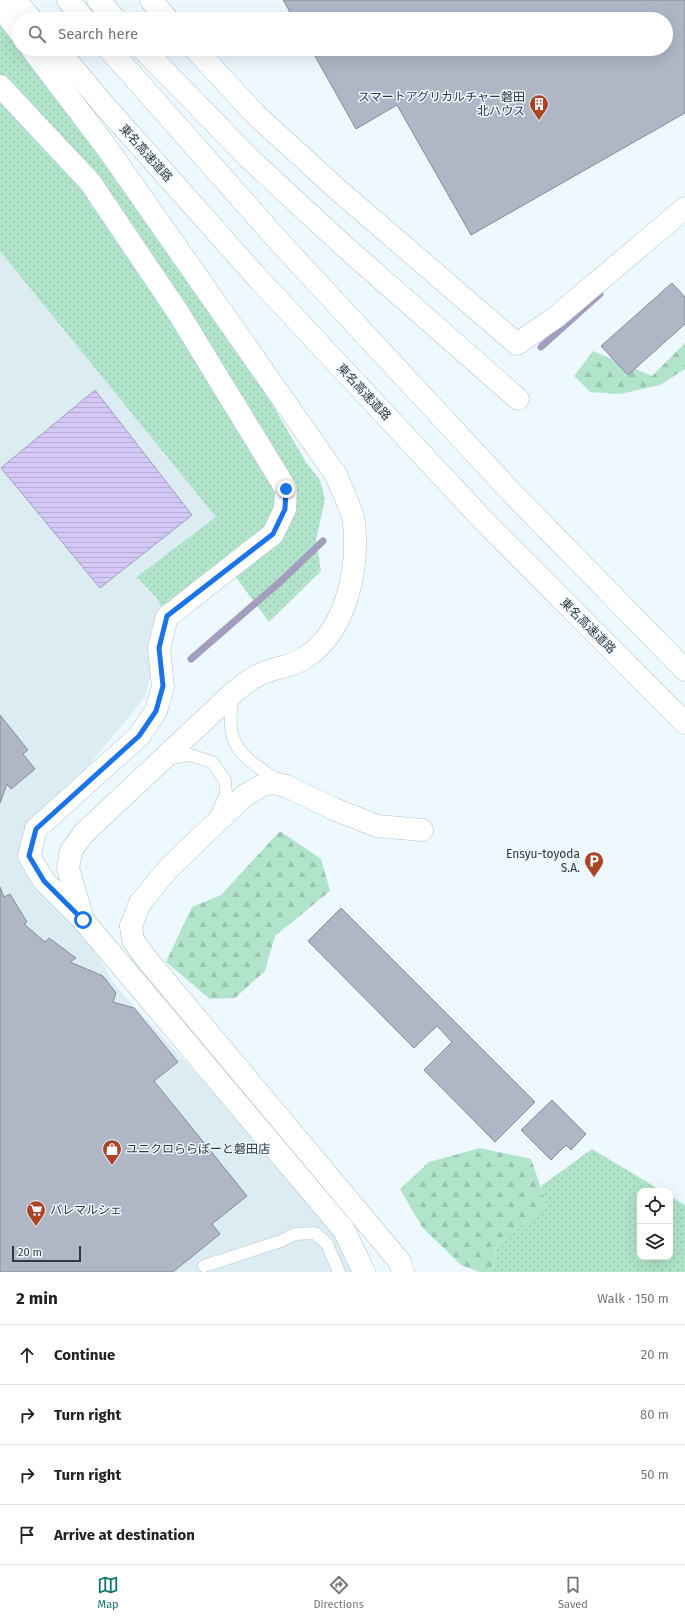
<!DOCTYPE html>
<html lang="en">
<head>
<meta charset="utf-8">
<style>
	:root { --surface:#fff; --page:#f6f6f6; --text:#222; --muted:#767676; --line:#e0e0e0; --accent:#0f766e }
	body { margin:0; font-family:"Fira Sans","Noto Sans JP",sans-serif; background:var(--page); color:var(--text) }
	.controls { position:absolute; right:12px; bottom:12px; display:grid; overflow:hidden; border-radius:8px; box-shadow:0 4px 16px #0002 }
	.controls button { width:36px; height:36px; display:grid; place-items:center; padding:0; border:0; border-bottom:1px solid var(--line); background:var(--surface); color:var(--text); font:20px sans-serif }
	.scale { position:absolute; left:12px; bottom:10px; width:69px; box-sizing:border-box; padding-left:4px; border:2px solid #31393d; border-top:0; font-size:11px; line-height:14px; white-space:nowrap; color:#31393d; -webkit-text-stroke:3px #edf8ff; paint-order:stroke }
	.stop { position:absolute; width:12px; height:12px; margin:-9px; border:3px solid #1a73e8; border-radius:50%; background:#fff }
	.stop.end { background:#1a73e8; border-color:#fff; box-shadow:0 1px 4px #0008 }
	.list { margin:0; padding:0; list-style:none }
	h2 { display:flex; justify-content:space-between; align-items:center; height:52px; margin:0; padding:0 16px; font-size:17px }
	h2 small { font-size:13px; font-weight:400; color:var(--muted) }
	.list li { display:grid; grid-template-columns:26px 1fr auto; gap:12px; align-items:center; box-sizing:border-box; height:60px; padding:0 16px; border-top:1px solid var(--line) }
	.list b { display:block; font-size:15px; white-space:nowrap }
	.list em { font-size:13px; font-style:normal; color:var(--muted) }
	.icon { flex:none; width:22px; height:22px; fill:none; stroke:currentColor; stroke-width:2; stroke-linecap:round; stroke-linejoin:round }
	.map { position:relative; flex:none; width:685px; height:1272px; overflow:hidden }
	.search { position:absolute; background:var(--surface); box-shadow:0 4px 16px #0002; left:12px; right:12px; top:12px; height:44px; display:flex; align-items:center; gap:10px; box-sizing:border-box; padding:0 14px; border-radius:22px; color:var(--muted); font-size:15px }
	.sheet { height:292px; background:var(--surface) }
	nav { display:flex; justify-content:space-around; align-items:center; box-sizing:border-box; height:56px; border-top:1px solid var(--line); background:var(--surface); font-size:11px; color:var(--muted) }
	nav a { display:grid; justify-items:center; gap:2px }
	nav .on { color:var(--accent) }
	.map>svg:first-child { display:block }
	.built { fill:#dbecf3 }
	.grass { fill:url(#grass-dots) }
	.forest { fill:url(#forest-firs) }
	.water { fill:url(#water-rules); stroke:#a39dbe }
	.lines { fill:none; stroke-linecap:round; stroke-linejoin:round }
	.stream { stroke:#a39dbe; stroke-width:7 }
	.building { fill:#afb7c7; stroke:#848c9b }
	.service-casing { stroke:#b0c3cd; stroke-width:13 }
	.minor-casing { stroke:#b0c3cd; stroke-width:23 }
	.tertiary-casing { stroke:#b0c3cd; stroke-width:23 }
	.motorway-casing { stroke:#b0c3cd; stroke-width:23 }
	.service { stroke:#fff; stroke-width:12 }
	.minor { stroke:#fff; stroke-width:22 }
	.tertiary { stroke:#fff; stroke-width:22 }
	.motorway { stroke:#fff; stroke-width:22 }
	.route { stroke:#1a73e8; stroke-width:5 }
	.labels { text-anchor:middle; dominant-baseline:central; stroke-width:3; stroke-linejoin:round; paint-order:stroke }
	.poi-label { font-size:12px; fill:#31393d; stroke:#edf8ff; text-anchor:end }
	.street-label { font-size:12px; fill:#31393d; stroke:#edf8ff }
</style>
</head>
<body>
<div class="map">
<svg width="685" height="1272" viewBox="0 0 685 1272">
	<defs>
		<pattern id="grass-dots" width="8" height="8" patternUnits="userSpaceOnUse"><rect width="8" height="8" fill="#b1e4cb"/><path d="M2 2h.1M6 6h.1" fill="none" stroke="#99c4af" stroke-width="1.8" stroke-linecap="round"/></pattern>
		<pattern id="forest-firs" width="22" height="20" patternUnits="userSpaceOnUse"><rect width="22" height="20" fill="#b1e4cb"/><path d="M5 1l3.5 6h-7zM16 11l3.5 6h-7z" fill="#99c4af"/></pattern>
		<pattern id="water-rules" width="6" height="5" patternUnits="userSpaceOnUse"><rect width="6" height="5" fill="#d4c8f6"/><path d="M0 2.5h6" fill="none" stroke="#b6add4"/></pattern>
	</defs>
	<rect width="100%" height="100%" fill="#edf8ff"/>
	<polygon class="built" points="0,88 286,499 167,616 145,697 36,829 37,869 82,930 114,984 261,1144 332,1230 360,1272 0,1272"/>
	<g class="grass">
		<polygon points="0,24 84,128 201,282 307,464 320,480 325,499 316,540 321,571 269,622 229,568 167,617 156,597 137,577 216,517 0,251"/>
		<polygon points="592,1149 662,1191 640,1191 640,1257 670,1257 670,1196 685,1205 685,1272 493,1272 496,1247 547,1205 541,1186"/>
	</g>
	<g class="forest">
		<polygon points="685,343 685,369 660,385 620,394 590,392 574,376 593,351 652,376"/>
		<polygon points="280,831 321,859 330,891 275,936 265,971 235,998 210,999 166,962 192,907 221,895"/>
		<polygon points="480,1148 531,1159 547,1205 496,1247 493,1272 480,1272 461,1265 422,1227 400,1189 429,1162"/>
	</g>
	<polygon class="water" points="95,390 192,515 100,588 1,468"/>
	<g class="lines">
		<g class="stream">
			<polyline points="541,347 600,294"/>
			<polyline points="191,659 281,581 323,541"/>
		</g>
	</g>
	<g class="building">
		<polygon points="283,0 685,0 685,113 471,235 397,105 356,129 311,49 666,49 666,19 294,19"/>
		<polygon points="672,283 685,297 685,324 628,375 601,346"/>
		<polygon points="0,715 28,750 23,754 35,769 11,789 7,784 0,803"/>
		<polygon points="0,887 4,897 10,894 27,922 24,924 45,942 49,938 76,958 70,962 103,976 116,993 113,1002 134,1008 178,1062 154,1081 247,1196 212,1224 220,1234 173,1272 0,1272"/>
		<polygon points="341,908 535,1102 495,1142 424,1070 452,1042 437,1026 414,1048 308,941"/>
		<polygon points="552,1100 586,1134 571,1150 566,1145 551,1160 521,1130"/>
	</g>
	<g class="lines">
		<defs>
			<g id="service">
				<path d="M233,696c-10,51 9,60 47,86"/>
				<polyline points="166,759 190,755 212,762 225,780 226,794 217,814"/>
				<polyline points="204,1266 281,1241 295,1234 315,1233 327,1244 339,1272"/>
			</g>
			<g id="minor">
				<polyline points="151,0 167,19"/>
				<polyline points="195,49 255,114 337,189 517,344 556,317 685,208"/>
				<polyline points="0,86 90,182 179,314 286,489 285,509 273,534 167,617 159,648 163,687 156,711 139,736 36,829"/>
			</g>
			<g id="tertiary">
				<polyline points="36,829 29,856 44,881 83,920 344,1230 364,1272"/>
				<polyline points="131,926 133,940 145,957 400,1262 403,1272"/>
			</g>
			<g id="motorway">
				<polyline points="15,0 31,19"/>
				<polyline points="68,0 84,19"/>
				<polyline points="98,0 115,19"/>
				<polyline points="0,6 19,31"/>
				<path d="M32,49l75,99 229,327c5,13 17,35 18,48 5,47 -8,110 -51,136 -13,8 -26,8 -40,14 -11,4 -20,12 -30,20l-150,141 -12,17 -3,17 15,52"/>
				<polyline points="57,49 104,105 254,274 485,522 685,723"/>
				<polyline points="109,49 284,247 513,494 685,670"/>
				<polyline points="143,49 250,159 344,246 518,399"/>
				<polyline points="131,926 140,903 168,869 244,796 263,785 273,783 286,786 334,809 377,826 422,830"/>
			</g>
		</defs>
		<use href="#service" class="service-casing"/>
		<use href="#minor" class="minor-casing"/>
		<use href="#tertiary" class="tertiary-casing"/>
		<use href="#motorway" class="motorway-casing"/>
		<use href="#service" class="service"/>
		<use href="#minor" class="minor"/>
		<use href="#tertiary" class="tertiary"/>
		<use href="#motorway" class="motorway"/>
	</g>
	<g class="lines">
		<polyline class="route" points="83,920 44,881 29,856 36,829 139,736 156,711 163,686 159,648 167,616 273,534 285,509 286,489"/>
	</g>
	<defs>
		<symbol id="building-pin" viewBox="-11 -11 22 30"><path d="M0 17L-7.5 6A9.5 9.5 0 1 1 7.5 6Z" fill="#ac4325" stroke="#edf8ff"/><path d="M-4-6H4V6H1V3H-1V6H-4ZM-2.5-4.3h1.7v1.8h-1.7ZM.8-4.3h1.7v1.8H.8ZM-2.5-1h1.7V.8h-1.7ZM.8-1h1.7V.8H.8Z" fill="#fff"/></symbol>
		<symbol id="parking-pin" viewBox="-11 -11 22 30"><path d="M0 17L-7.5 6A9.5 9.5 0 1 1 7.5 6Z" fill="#ac4325" stroke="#edf8ff"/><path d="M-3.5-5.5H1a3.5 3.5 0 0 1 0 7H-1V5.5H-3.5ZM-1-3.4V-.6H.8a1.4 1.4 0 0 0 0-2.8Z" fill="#fff"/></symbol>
		<symbol id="shop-pin" viewBox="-11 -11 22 30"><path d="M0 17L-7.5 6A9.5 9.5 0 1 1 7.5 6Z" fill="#ac4325" stroke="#edf8ff"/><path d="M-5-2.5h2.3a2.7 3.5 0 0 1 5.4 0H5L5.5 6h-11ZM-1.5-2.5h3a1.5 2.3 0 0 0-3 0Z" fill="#fff"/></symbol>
		<symbol id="supermarket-pin" viewBox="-11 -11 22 30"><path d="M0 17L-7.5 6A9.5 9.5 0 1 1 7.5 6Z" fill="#ac4325" stroke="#edf8ff"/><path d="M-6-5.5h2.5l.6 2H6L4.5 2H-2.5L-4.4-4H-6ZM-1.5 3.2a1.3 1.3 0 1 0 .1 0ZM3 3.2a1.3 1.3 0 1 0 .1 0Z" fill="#fff"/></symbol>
	</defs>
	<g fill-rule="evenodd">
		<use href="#building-pin" x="528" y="93" width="22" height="30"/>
		<use href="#parking-pin" x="583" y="850" width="22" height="30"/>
		<use href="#shop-pin" x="101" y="1138" width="22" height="30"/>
		<use href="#supermarket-pin" x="25" y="1199" width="22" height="30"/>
	</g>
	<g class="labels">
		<g class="poi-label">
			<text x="525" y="97">スマートアグリカルチャー磐田<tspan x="525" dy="14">北ハウス</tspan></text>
			<text x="580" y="854">Ensyu-toyoda<tspan x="580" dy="14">S.A.</tspan></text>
			<text x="126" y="1149" text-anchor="start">ユニクロららぽーと磐田店</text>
			<text x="50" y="1210" text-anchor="start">パレマルシェ</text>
		</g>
		<g class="street-label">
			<text transform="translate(146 153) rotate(48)">東名高速道路</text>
			<text transform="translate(364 392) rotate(47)">東名高速道路</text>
			<text transform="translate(588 626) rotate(45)">東名高速道路</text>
		</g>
	</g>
</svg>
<div class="controls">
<button><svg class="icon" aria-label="locate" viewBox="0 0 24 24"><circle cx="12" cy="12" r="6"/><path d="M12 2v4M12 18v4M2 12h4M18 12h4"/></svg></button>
<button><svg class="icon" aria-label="layers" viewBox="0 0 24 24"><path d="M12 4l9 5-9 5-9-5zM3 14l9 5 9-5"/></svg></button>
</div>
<div class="scale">20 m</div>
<div class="stop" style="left:83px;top:920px"></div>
<div class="stop end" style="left:286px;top:489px"></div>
<div class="search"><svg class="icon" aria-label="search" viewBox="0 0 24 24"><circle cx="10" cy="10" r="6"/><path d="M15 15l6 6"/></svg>Search here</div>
</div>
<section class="sheet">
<h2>2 min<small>Walk · 150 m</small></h2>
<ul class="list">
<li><svg class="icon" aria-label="ahead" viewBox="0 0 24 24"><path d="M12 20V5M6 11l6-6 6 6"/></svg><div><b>Continue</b></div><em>20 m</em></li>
<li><svg class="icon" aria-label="right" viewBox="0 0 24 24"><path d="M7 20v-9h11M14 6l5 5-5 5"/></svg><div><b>Turn right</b></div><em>80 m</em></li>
<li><svg class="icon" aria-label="right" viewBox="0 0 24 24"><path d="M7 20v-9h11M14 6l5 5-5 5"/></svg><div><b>Turn right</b></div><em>50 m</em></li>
<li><svg class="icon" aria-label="arrive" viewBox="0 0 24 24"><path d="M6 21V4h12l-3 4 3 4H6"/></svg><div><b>Arrive at destination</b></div></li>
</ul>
</section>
<nav>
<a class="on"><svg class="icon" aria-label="map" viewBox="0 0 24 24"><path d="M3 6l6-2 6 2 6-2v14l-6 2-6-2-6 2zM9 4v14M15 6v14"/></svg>Map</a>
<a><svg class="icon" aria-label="directions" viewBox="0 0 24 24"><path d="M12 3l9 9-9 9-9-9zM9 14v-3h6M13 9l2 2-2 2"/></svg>Directions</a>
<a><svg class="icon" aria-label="saved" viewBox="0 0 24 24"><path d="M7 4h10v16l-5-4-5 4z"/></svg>Saved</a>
</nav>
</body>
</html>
